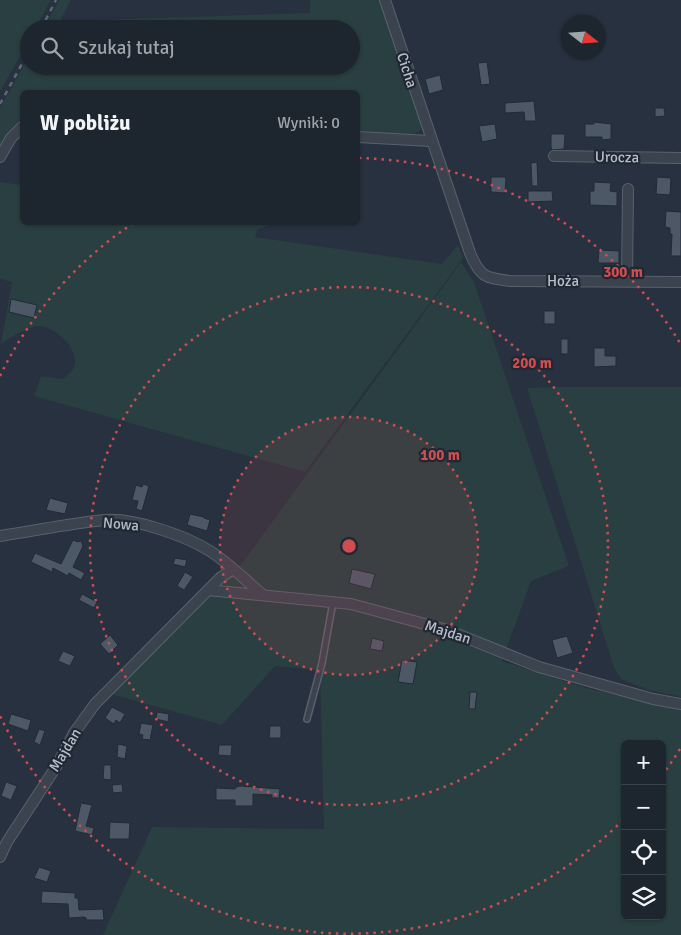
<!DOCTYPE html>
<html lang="pl">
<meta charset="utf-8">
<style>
body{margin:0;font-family:Signika,sans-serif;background:#252d37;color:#f1f3f6}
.controls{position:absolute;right:15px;bottom:15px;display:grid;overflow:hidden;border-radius:8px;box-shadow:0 1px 4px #0004}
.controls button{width:45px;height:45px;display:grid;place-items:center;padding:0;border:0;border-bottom:1px solid #3b424b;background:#1d252f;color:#f1f3f6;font:25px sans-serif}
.compass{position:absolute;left:561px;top:15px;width:45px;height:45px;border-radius:50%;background:#1d252f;box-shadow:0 1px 4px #0004;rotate:107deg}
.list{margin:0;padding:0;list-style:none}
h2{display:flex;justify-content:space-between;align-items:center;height:65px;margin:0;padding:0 20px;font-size:21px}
h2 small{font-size:16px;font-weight:400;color:#a0a5aa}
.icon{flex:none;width:28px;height:28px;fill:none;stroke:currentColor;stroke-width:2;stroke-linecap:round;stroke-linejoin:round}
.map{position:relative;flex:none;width:681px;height:935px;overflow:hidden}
.search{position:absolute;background:#1d252f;box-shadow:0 1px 4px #0004;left:20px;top:20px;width:340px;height:55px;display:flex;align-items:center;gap:12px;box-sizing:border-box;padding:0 18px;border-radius:28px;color:#a0a5aa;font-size:19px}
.panel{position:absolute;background:#1d252f;box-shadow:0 1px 4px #0004;left:20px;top:90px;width:340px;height:135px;border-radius:8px}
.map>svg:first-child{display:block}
</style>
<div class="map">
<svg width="681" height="935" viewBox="0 0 681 935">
<rect width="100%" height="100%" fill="#27313f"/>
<path fill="#2a3f41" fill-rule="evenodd" d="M0 0H51L35 29H29V40L0 92Z
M59 0H71L60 21 310 13V0H385L422 124C421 131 418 133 411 134L358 132V92H22V127L0 156V108L29 56V66H351V29H43Z
M0 182 22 185V222L274 223 257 230 255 237 442 264 458 245 463 258 305 472 34 396 41 376 63 379C66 376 72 371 74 367 80 350 57 328 40 326 28 326 10 338 1 344L12 282 0 279Z
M461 262 474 282 569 566 531 581 502 661 586 688 649 702 681 704V935H103L152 827 324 829 320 670 275 666 222 725 111 694 238 569ZM625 744H662V916H625Z
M559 387H681V697L648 690 621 679 614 668 527 388Z"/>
<path fill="#4d5867" stroke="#222a36" d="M487 62 490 84 481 85 478 63Z
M440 75 443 90 429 94 425 79Z
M534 101 536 121H525L524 112 505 113V103Z
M655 108H664L665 116 655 117Z
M594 122 611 124V139L602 140V137H585V124H594Z
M495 124 497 139 482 142 479 126Z
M551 134H565L564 149 552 150 551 147Z
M537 162 538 186H532L531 163Z
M491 177H506L505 193 491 192Z
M657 177 671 178 670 195 656 194Z
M594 182 611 183 610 191 617 192V206L590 205V191H594Z
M528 191H552L553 201 528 202Z
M666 211 681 212V256H671L672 234H670V228L665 227Z
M599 250 619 251V263H598Z
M11 299 37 305 34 318 9 312Z
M544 311H555V324H544Z
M561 339H568V354H561Z
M594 348H605V356H616V366L594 367Z
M143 484 149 486 142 511 136 509 138 501 132 500 136 485 142 487Z
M50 498 68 503 65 514 46 510Z
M190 514 204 517V518L210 520 207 531 187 525Z
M73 540 78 542 81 541 83 546 73 567 85 573 81 580 69 573 68 576 53 568 52 572 31 562 35 553 61 564Z
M175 558 187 560 185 567 173 564Z
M352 569 375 574 371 589 349 583Z
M185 572 193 577 184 590 177 586Z
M82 594 97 602 94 608 79 600Z
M110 635 118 645 109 654 100 644Z
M567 636 573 653 557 658 552 640Z
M372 638 384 641 382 651 370 649Z
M63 651 75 656 70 666 58 661Z
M402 660 417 662 413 684 398 682Z
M470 692H477L475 709H469Z
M112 707 125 714 120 723 116 720 114 724 105 718Z
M157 712 169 714 168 722 156 719Z
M11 714 31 720 28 731 8 724Z
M141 723 153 725 150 740 142 739 143 735 139 734Z
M270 726H281V738H269Z
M39 729 45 731 40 745 34 742Z
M118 744 127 746 125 759 117 757Z
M219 745H232L231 756 218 755Z
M104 765H111V780L103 779Z
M6 782 17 786 11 800 1 796Z
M122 784 123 792 113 793 112 785Z
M241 786 280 789 279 798H272V795L253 794V806H235V800H216V788L235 789 236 787Z
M81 803 92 805 86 826 94 828 92 835 75 831Z
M110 822 130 823 129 839H109Z
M39 867 51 871 47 882 34 878Z
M42 891 75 893V898H78L79 910 103 909 104 920H86V918L84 917 69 918 68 904 41 903Z"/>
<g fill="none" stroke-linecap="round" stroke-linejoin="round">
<g stroke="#59616c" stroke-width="8">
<path id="service" d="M307 719 322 663 333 602"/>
</g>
<g stroke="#59616c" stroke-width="12">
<path id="minor" d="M385 0 470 253C480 277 485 278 510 281L681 282
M358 137 430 141
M554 156 681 158
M0 157 11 138 22 127
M627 281 628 189
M0 536C35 531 70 523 106 520 135 518 186 536 210 551 230 564 246 581 263 595
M208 590 351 604 447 630 539 667 653 699 681 704
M0 857 7 842 56 767 74 733 95 704 220 578 233 569"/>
</g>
<use href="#service" stroke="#3b434f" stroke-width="5"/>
<use href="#minor" stroke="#3b434f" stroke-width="10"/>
<path stroke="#5d6775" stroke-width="2.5" stroke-dasharray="5 5" stroke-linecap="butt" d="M41 29 56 0
M0 104 29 51"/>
</g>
<circle cx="349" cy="546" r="129" fill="#ce4e50" fill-opacity=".12"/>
<g fill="none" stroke="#ce4e50" stroke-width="2.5" stroke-dasharray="2.5 5">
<circle cx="349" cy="546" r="129"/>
<circle cx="349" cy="546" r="259"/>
<path d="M680 749A388 388 0 0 1 663 774M623 820A388 388 0 0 1 0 716M0 376A388 388 0 0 1 132 224M359 158A388 388 0 0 1 680 343"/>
</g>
<g text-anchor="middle" stroke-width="4.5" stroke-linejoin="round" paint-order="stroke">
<g font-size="15" fill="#b7bec9" stroke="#202834">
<text transform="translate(407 70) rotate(72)" y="5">Cicha</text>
<text transform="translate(617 157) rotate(1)" y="5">Urocza</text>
<text x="563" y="286">Hoża</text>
<text transform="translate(121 524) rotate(5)" y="5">Nowa</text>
<text transform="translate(448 632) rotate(18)" y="5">Majdan</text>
<text transform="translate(65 750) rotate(-59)" y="5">Majdan</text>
</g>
</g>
<circle cx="349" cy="546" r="8" fill="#ce4e50" stroke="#202834" stroke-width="2.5"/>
<g font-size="15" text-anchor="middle" font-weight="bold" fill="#ce4e50" stroke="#202834" stroke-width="4.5" stroke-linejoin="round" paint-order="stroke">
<text x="623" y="277">300 m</text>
<text x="532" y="368">200 m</text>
<text x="440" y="460">100 m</text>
</g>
</svg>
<div class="controls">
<button>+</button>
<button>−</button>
<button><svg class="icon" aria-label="locate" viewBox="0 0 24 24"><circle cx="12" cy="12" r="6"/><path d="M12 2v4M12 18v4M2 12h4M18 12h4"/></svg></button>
<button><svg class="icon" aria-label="layers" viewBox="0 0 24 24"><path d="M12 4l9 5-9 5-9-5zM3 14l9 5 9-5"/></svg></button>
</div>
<svg class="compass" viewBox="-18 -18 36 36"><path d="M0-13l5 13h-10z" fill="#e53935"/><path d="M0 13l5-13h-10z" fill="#a0a5aa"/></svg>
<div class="search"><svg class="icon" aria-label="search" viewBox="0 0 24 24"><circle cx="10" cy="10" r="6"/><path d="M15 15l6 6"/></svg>Szukaj tutaj</div>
<section class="panel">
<h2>W pobliżu<small>Wyniki: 0</small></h2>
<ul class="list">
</ul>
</section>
</div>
